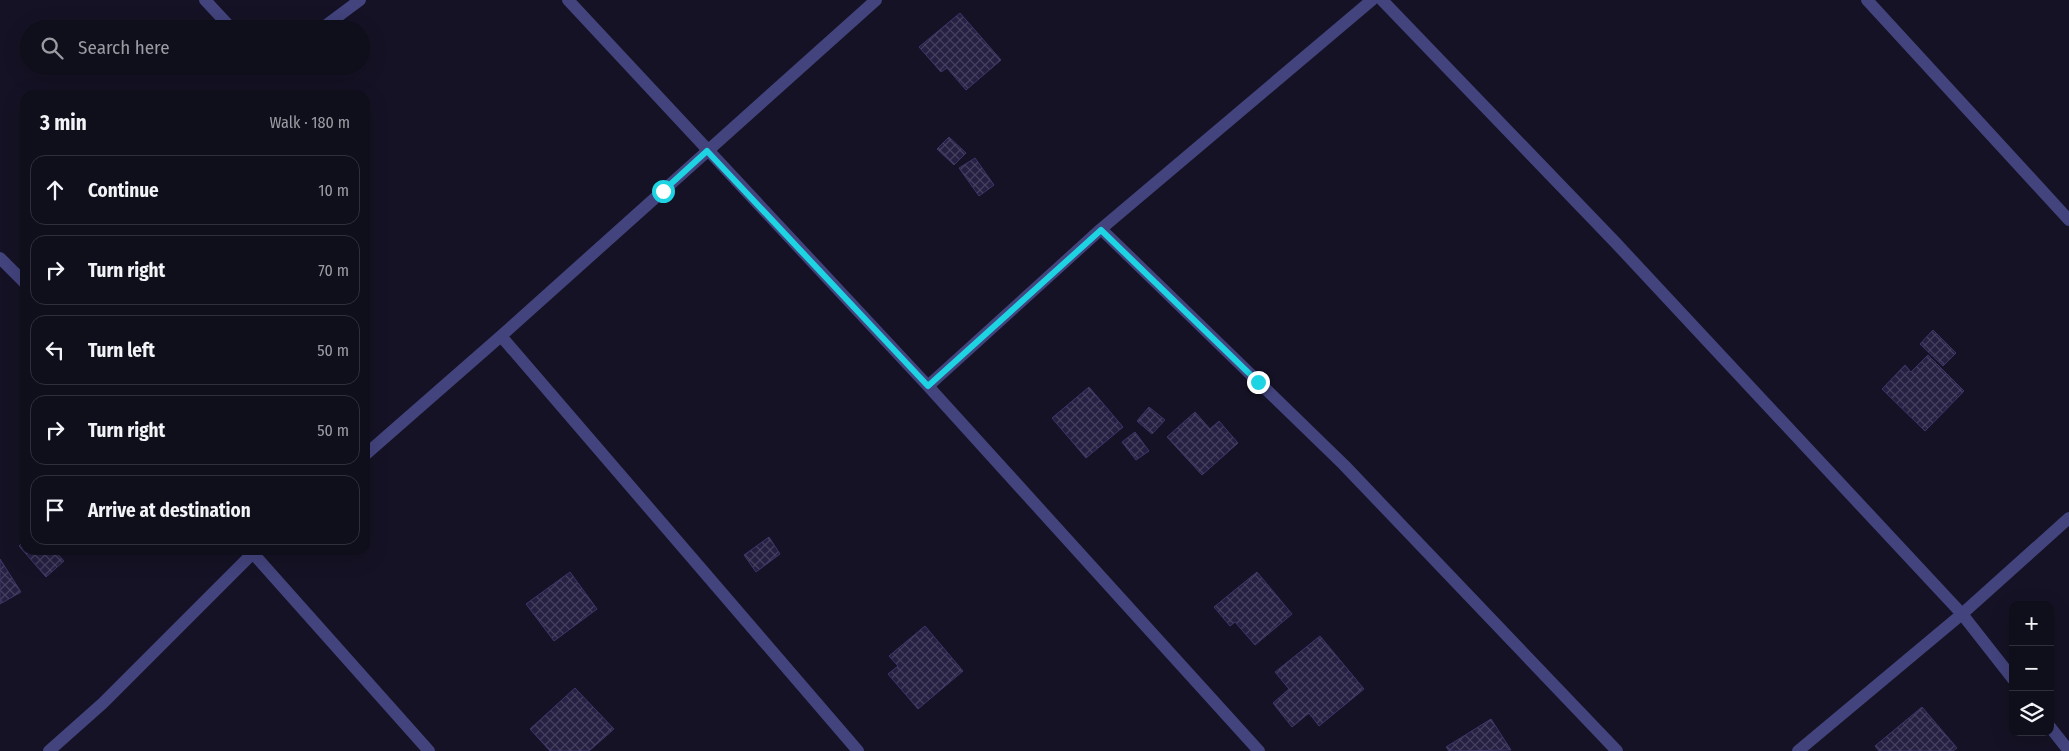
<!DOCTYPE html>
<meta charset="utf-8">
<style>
body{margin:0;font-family:"Fira Sans Condensed",sans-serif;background:#1d1c28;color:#f1f3f6}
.controls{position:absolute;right:15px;bottom:15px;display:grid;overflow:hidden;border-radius:10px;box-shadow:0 5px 20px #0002}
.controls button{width:45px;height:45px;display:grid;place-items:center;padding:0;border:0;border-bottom:1px solid #2f2e3a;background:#0f0e1b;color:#f1f3f6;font:25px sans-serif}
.stop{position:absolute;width:15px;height:15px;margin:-11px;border:4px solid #1ed3e2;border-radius:50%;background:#fff}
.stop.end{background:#1ed3e2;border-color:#fff;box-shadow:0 1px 5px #0008}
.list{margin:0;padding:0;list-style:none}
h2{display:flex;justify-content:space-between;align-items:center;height:65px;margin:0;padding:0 20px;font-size:21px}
h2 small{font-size:16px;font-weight:400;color:#9b9ca3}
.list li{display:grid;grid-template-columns:32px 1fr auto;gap:15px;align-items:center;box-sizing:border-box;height:70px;margin:0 10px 10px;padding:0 10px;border:1px solid #2f2e3a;border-radius:15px}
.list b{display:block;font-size:19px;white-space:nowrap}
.list em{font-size:16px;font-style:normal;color:#9b9ca3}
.icon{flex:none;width:28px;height:28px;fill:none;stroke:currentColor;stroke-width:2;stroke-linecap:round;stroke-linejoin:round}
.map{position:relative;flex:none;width:2069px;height:751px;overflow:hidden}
.search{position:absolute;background:#0f0e1b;box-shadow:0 5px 20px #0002;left:20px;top:20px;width:350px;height:55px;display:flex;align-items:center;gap:12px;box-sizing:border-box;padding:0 18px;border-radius:28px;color:#9b9ca3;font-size:19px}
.panel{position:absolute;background:#0f0e1b;box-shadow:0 5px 20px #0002;left:20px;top:90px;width:350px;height:465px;border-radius:15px}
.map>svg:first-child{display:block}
</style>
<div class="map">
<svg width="2069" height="751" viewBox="0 0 2069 751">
<defs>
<pattern id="building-cross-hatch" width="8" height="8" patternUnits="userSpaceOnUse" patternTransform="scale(1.25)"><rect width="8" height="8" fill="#262042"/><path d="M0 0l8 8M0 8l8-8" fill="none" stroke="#45405e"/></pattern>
</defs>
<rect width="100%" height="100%" fill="#141224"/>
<path fill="url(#building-cross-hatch)" stroke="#3e356b" d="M960 13 1001 60 966 90 947 68 941 72 919 47Z
M949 137 966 153 954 165 937 149Z
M975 158 994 185 979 196 959 168Z
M1933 330 1956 353 1943 366 1920 344Z
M1928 355 1964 391 1925 431 1882 389 1905 365 1911 372Z
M1089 387 1123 427 1086 458 1052 418Z
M1149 407 1165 420 1152 434 1137 421Z
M1195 412 1210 429 1219 421 1238 443 1202 475 1167 437Z
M1135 432 1149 451 1136 460 1122 442Z
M769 537 780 554 756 572 744 555Z
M25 540V550H54L64 561 46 577 19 546Z
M0 559 21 592 0 604Z
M570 572 597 609 554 641 526 604Z
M1257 572 1292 614 1255 645 1235 622 1230 626 1214 607Z
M925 626 963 671 918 709 888 674 898 666 889 656Z
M1320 636 1364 689 1319 726 1309 713 1292 727 1273 703 1289 689 1275 672Z
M575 688 614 729 589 751H550L530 729Z
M1922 707 1957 748 1953 751H1879L1875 746Z
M1491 719 1511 750 1449 751 1446 747Z"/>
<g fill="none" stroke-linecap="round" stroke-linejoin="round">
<path stroke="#43437d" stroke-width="12" d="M205 0 232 29
M568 0 928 386 1259 751
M1382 0 1614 241 1962 614 2013 679
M1867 0 2069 220
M321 29 360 0
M1101 229 1344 465 1617 751
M0 258 25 283
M501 336 858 751
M928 386 1101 229 1372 0
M365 455 501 336 876 0
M250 550 429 751
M2050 727 2069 751
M49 751 103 703 256 550
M1798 751 1962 614 2069 518"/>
</g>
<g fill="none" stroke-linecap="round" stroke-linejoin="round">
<path stroke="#1ed3e2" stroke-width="6" d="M663 191 707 151 928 386 1101 230 1258 382"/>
</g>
</svg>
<div class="controls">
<button>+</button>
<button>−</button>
<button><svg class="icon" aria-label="layers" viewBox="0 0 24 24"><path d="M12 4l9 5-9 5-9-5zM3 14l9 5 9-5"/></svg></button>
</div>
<div class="stop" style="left:663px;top:191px"></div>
<div class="stop end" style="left:1258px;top:382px"></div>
<div class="search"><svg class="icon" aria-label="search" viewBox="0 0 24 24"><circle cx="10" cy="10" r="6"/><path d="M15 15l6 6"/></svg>Search here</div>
<section class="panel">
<h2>3 min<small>Walk · 180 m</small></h2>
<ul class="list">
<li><svg class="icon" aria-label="ahead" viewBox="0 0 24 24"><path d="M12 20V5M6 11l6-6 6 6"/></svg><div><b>Continue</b></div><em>10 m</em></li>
<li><svg class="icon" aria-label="right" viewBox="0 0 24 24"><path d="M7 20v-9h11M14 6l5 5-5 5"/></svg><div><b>Turn right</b></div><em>70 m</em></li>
<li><svg class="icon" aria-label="left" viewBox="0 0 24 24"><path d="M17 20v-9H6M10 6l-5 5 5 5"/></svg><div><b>Turn left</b></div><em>50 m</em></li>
<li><svg class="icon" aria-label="right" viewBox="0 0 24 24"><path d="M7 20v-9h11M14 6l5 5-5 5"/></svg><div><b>Turn right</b></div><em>50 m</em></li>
<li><svg class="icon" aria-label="arrive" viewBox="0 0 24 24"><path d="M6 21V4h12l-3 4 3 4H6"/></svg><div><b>Arrive at destination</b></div></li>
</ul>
</section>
</div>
